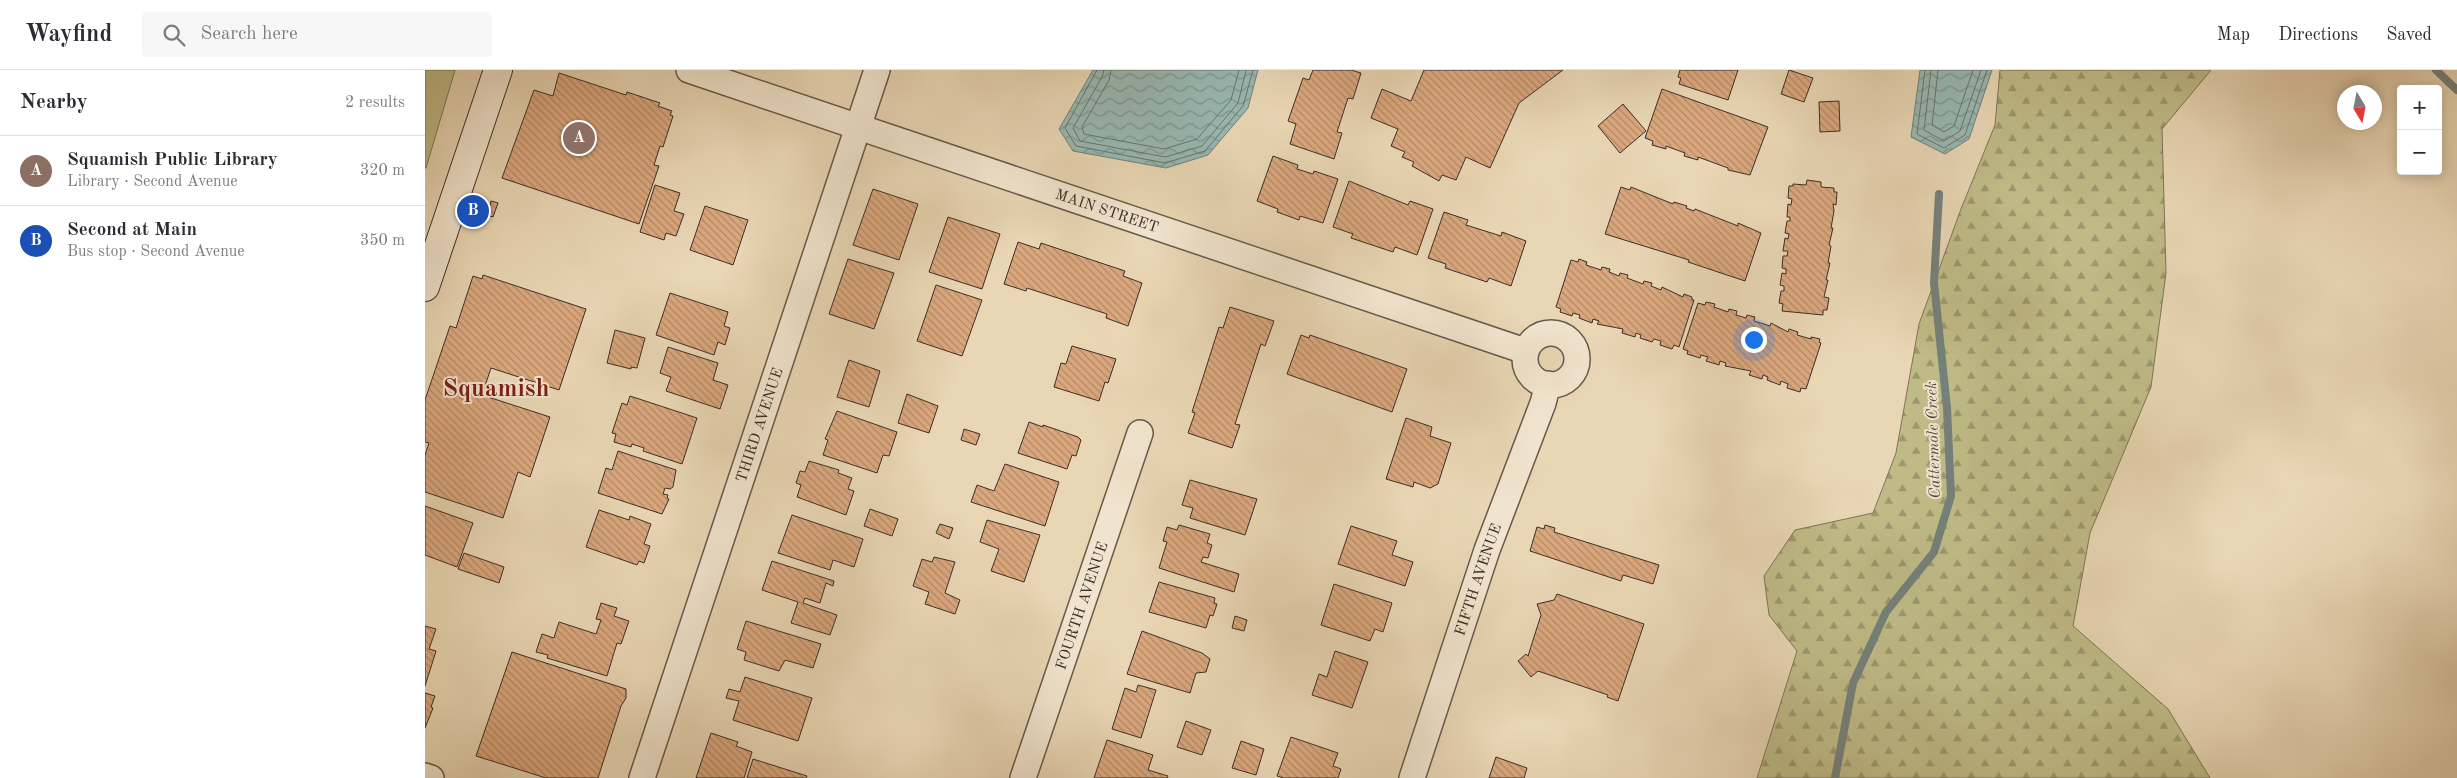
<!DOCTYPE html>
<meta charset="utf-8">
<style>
body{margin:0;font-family:"Old Standard TT",serif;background:#f7f7f7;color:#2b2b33}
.controls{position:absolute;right:15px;top:15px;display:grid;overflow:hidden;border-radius:5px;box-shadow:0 2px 12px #0003}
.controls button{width:45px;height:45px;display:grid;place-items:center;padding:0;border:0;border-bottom:1px solid #e1e1e2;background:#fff;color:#2b2b33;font:25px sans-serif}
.compass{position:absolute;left:1912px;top:15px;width:45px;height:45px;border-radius:50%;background:#fff;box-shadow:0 2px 12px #0003;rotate:170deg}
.you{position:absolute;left:1328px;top:269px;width:18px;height:18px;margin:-12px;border:4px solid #fff;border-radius:50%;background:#1a73e8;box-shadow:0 0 0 8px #1a73e833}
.badge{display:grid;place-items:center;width:32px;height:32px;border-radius:50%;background:#8f2418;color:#fff;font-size:16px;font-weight:700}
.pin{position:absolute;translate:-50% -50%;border:2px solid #fff;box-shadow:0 1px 5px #0006}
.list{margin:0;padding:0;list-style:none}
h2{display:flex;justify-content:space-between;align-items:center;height:65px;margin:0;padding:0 20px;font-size:21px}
h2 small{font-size:16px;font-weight:400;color:#7c7c81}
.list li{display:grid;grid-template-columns:32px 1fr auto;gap:15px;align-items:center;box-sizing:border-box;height:70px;padding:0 20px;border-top:1px solid #e1e1e2}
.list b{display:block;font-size:19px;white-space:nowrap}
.list p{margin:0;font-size:16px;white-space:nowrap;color:#7c7c81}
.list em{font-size:16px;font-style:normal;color:#7c7c81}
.icon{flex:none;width:28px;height:28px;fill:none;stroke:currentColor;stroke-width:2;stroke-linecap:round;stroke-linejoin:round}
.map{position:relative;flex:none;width:2032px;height:708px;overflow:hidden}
header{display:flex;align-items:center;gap:30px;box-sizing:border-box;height:70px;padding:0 25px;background:#fff;border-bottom:1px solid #e1e1e2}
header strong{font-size:24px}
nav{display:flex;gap:28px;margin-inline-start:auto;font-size:18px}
.search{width:350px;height:45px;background:#f7f7f7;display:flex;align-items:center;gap:12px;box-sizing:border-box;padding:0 18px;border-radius:5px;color:#7c7c81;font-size:19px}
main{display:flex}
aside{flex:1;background:#fff}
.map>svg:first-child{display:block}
</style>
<header>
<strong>Wayfind</strong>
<div class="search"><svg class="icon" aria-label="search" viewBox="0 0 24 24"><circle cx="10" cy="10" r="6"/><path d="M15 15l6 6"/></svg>Search here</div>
<nav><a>Map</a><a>Directions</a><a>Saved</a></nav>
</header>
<main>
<aside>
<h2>Nearby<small>2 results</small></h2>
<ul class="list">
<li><span class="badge" style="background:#8d6e63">A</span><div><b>Squamish Public Library</b><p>Library · Second Avenue</p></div><em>320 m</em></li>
<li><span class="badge" style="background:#1a4fb4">B</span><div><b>Second at Main</b><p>Bus stop · Second Avenue</p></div><em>350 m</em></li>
</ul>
</aside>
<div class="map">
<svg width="2032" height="708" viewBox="0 0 2032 708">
<defs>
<pattern id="forest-firs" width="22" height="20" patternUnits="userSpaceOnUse" patternTransform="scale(1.25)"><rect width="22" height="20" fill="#bfbb87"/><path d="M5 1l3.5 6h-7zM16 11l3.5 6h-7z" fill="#9c986e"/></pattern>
<pattern id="water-waves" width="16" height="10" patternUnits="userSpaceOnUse" patternTransform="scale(1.25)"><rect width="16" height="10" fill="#98b8b3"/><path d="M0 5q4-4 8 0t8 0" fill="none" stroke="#7d9692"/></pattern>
<pattern id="building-back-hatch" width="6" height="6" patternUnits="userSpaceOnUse" patternTransform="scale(1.25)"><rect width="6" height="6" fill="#dba87e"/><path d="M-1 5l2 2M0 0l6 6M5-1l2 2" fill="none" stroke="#b38967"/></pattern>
</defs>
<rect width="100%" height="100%" fill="#e9d6b4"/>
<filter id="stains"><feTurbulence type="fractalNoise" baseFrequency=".004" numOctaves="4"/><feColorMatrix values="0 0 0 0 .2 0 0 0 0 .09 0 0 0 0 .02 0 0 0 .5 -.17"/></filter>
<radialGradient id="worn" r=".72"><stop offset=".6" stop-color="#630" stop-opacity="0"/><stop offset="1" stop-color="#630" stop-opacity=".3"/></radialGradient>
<path fill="url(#forest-firs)" stroke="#7e7557" d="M1575 0H1786L1737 59 1741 203 1726 317 1665 463 1648 556 1743 639 1785 708H1332L1372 581 1344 545 1339 506 1370 460 1448 443 1471 383 1494 254 1536 139 1570 55Z"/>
<path fill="#bfbb87" stroke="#7e7557" d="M0 0H30L1 98H0Z"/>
<path fill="url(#water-waves)" stroke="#74817b" d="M668 0H833L823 38 783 85 741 98 648 81 634 59Z
M1495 0H1567L1544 69 1520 84 1486 67Z"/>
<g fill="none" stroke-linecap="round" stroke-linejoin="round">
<path stroke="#6a746d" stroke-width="1" d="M672 0 640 58 651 76 740 93 780 81 818 36 828 0
M679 0 677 7 648 58 655 71 740 87 777 76 813 33 821 0
M686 0 684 10 657 57 659 64 739 79 772 69 806 30 814 0
M1500 0 1492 64 1519 78 1540 65 1562 0
M1506 0 1499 60 1519 71 1535 61 1556 0
M1513 0 1507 55 1519 62 1529 56 1548 0"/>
<path stroke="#74817b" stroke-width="8" d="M2011 0 2032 20
M1410 708 1428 613 1461 542 1509 482 1526 426 1522 338 1509 213 1514 124"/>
</g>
<path fill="url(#building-back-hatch)" stroke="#3d2f27" d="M888 0H926L936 3 928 29 923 28 912 62 917 63 909 89 865 74 871 54 863 51 878 8 884 10Z
M999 0H1138L1094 33 1065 98 1041 87 1031 110 1017 105 1014 111 987 96 989 92 977 87 980 82 966 76 973 59 946 48 957 19 986 31Z
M1255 0H1313L1303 30 1254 14 1256 8 1253 7Z
M1364 0 1388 8 1379 32 1356 24Z
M134 3 201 25 202 22 235 33 233 36 247 41 245 45 248 46 238 77 235 76 229 95 234 96 214 154 77 108 109 20 128 26Z
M1237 19 1343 57 1325 105 1303 100V98L1273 87V90L1259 86 1260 83 1241 76V79L1227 75 1228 71 1220 68Z
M1414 31 1415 61 1395 62 1394 32Z
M1198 34 1221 61 1195 83 1173 56Z
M848 86 873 95 872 99 888 104 889 101 913 109 898 153 875 146 874 150 852 142 853 139 832 131Z
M1382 110 1396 112V117L1409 118V122H1412L1411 135 1408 134 1409 141 1406 158H1408L1404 175 1406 176 1403 193H1405L1401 210H1403L1399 227 1404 228 1402 240H1398V245L1357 241 1358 234 1354 233 1356 221H1359V216L1355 215 1357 203 1361 204V199L1357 198 1358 186H1362L1363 181H1358L1360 168 1363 169 1364 164 1360 163 1362 151H1365V147H1362L1363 134 1366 135 1367 129 1363 128 1364 116H1368V114L1381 115Z
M924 111 983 135 985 131 1008 139 992 185 970 177 968 182 926 168 928 164 908 157Z
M230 115 255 123 249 141 259 144 251 166 241 163 239 170 215 162Z
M1196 117 1205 120 1206 117 1248 134 1249 132 1262 136 1261 138 1269 141 1270 139 1313 156V153L1336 163 1320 211 1263 192 1264 190 1180 164Z
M448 119 493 134 474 190 428 175Z
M66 131 73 133 68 147 62 145Z
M280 136 323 150 308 195 265 180Z
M1019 142 1043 150 1041 155 1076 166 1077 162 1101 171 1086 216 1064 208 1062 212 1020 198 1021 194 1003 188Z
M523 147 575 164 557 219 504 202Z
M593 172 614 179 616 173 700 201 698 206 717 213 703 256 681 248 682 244 602 218 601 221 579 214Z
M423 189 469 203 449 259 404 244Z
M1154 189 1162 192 1161 195 1176 200 1177 197 1185 199 1184 202 1194 206 1195 203 1203 205 1202 208 1218 214 1219 211 1227 213 1226 216 1236 220 1237 217 1258 227 1259 224 1267 227V230H1269L1254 277 1249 275 1247 279 1235 275 1236 271 1229 269 1227 272 1215 268 1216 265 1211 263 1210 267 1197 263 1198 259 1172 254 1174 251 1168 249 1167 253 1154 248 1155 245 1148 243 1147 246 1135 242 1136 239 1131 237 1146 190 1153 192Z
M58 205 161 239 134 320 66 298 57 325 125 347 105 407 93 402 78 448 0 422V385L4 373 0 372V330L25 256 31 258 48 206 57 209Z
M511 215 557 230 537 286 492 271Z
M245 223 303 242 299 256 305 258 300 275 293 272 289 285 231 265Z
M1281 232 1290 234 1289 237 1303 242 1304 239 1312 241 1311 245 1321 248 1322 245 1330 247 1329 251 1345 256 1346 253 1363 262 1364 259 1373 262 1372 265 1386 269V267L1395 269 1394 272 1396 273 1381 319 1376 318 1375 322 1362 318 1363 314 1356 311 1355 315 1342 310 1343 307 1338 305 1337 309 1324 305 1326 301 1300 296 1301 293 1295 291 1294 295 1281 291 1283 287 1276 285 1275 288 1262 284 1263 281 1258 279 1273 233 1280 235Z
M805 237 849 251 840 276 836 274 810 354 815 355 807 378 763 363 770 343 767 342 794 257 798 258Z
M190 260 220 268 212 298 206 297V299L182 293Z
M876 265 884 268 885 265 982 299 967 342 862 304Z
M647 276 691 289 683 313 680 312 674 331 629 317 636 293 641 294Z
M243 277 293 293 288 310 303 315 295 339 241 321 246 307 235 303Z
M424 290 455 301 444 337 412 327Z
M482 324 513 336 504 363 473 353Z
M205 326 272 348 257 394 218 381 219 378 207 374 206 377 189 372 191 364 187 363 197 333 202 335Z
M412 341 472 362 464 386 458 385 452 403 398 385 403 370 400 369Z
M981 348 1007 357 1005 366 1026 373 1013 414 1005 418 989 412 988 417 961 409Z
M604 352 618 357V355L653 367 656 370 651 386 647 385 642 399 593 383Z
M539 359 555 364 551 375 536 370Z
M193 381 251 400 248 417 245 419 240 418 238 424 243 425 242 428 244 429 237 444 173 423 181 398 187 400Z
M384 391 414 400 413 403 427 408 423 419 429 421 421 445 372 427 376 415 371 413 375 401 380 402Z
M580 394 634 412 620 456 546 432 552 415 569 421Z
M765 410 832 429 820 465 765 448 768 438 757 435Z
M0 436 48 453 32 497 0 485Z
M445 439 473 449 467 466 439 456Z
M174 440 204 450 205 446 226 454 219 474 225 476 219 493 214 491 212 495 161 477Z
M367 445 438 469 429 497 408 490 405 500 353 483Z
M562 450 615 465 599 512 566 501 574 479 555 472Z
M515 454 528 458 524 469 511 463Z
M754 455 785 464 782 473 787 475 783 488 778 487 776 492 814 504 809 522 734 498 742 472 738 471 742 457 752 460Z
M1120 455 1130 458 1129 462 1234 495 1228 514 1198 505 1196 511 1105 481 1112 457 1119 459Z
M926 456 972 471 967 485 988 492 980 516 913 494Z
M39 483 79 497 74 513 33 499Z
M509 487 530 492 520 523 535 530 530 544 500 534 504 522 488 516 497 489 507 492Z
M347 491 409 511 408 516 401 513 395 533 380 528 378 533 412 545 405 565 366 553 373 532 337 520Z
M734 512 790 528 789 533 792 534 788 546 785 545 781 558 724 542Z
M909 514 967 533 958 562 950 559 945 571 896 555Z
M1132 524 1219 554 1193 631 1182 627 1183 625 1113 601 1106 607 1093 591 1101 584 1103 586 1116 545 1112 534 1129 530Z
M176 533 192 538 189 546 204 551 196 574 192 573 182 606 122 588 123 585 111 582 117 564 129 568 134 552 171 564 176 550 171 549Z
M810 546 822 550 819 561 807 558Z
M321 551 396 574 388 598 360 590 354 601 319 590 321 582 312 579Z
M0 556 11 559 4 579 11 581 0 616Z
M717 561 777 583 785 589 781 602 771 603 765 623 702 604Z
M910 581 943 592 927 638 887 625 894 604 902 607Z
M87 582 201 619V628L196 636 173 708H121L51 686Z
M320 607 387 628 373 671 308 650 314 631 301 628 304 619 315 622Z
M713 615 731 620 716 668 687 659 700 618 711 622Z
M0 623 10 626 6 637 8 638 0 658Z
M761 651 786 660 777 685 752 677Z
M286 663 313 672 311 676 327 682 319 708H271Z
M866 667 913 683 908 696 916 699 913 708H859L852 706Z
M682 670 728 685 723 700 743 706 742 708H669Z
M816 671 839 679 831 705 807 698Z
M1071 687 1102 698 1099 708H1064Z
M328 689 382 706 381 708H322Z"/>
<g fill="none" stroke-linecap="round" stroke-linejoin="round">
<g stroke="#68594a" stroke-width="28">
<g id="street">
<path id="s1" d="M264 0 1100 281"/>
<circle cx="1126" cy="289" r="26"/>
<path d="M0 706 6 708"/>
<path id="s2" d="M217 708 452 0"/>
<path id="s3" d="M598 708 715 363"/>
<path id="s4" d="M987 708 1062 480 1118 333 1123 314"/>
</g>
</g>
<g stroke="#3d2f27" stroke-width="30">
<path id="secondary" d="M0 217 73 0"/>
</g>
<use href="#street" stroke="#f1e4ce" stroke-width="25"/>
<use href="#secondary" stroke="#f1e4ce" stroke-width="28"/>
</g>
<g text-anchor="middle" stroke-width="4" stroke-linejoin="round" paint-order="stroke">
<g font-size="15" fill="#3d2f27" stroke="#f1e4ce">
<text dy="5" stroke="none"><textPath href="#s1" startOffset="441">MAIN STREET</textPath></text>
<text dy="5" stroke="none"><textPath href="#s2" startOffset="372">THIRD AVENUE</textPath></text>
<text dy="5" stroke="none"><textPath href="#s4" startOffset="209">FIFTH AVENUE</textPath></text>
<text dy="5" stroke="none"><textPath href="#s3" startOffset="182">FOURTH AVENUE</textPath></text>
</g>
<g font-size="16" font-style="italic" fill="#4f4a43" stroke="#f1e4ce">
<text transform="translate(1507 370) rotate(-92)" y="6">Cattermole Creek</text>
</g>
<g font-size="25" font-weight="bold" fill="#7a1f14" stroke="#f1e4ce">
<text x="71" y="326">Squamish</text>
</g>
</g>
<rect width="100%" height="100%" filter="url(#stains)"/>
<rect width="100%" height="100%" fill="url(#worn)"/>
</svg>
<div class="controls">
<button>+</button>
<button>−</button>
</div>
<svg class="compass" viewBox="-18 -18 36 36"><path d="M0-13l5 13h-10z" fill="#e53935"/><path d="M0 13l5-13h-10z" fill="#7c7c81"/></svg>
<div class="you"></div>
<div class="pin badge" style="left:154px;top:68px;background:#8d6e63">A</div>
<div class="pin badge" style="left:48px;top:141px;background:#1a4fb4">B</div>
</div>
</main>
